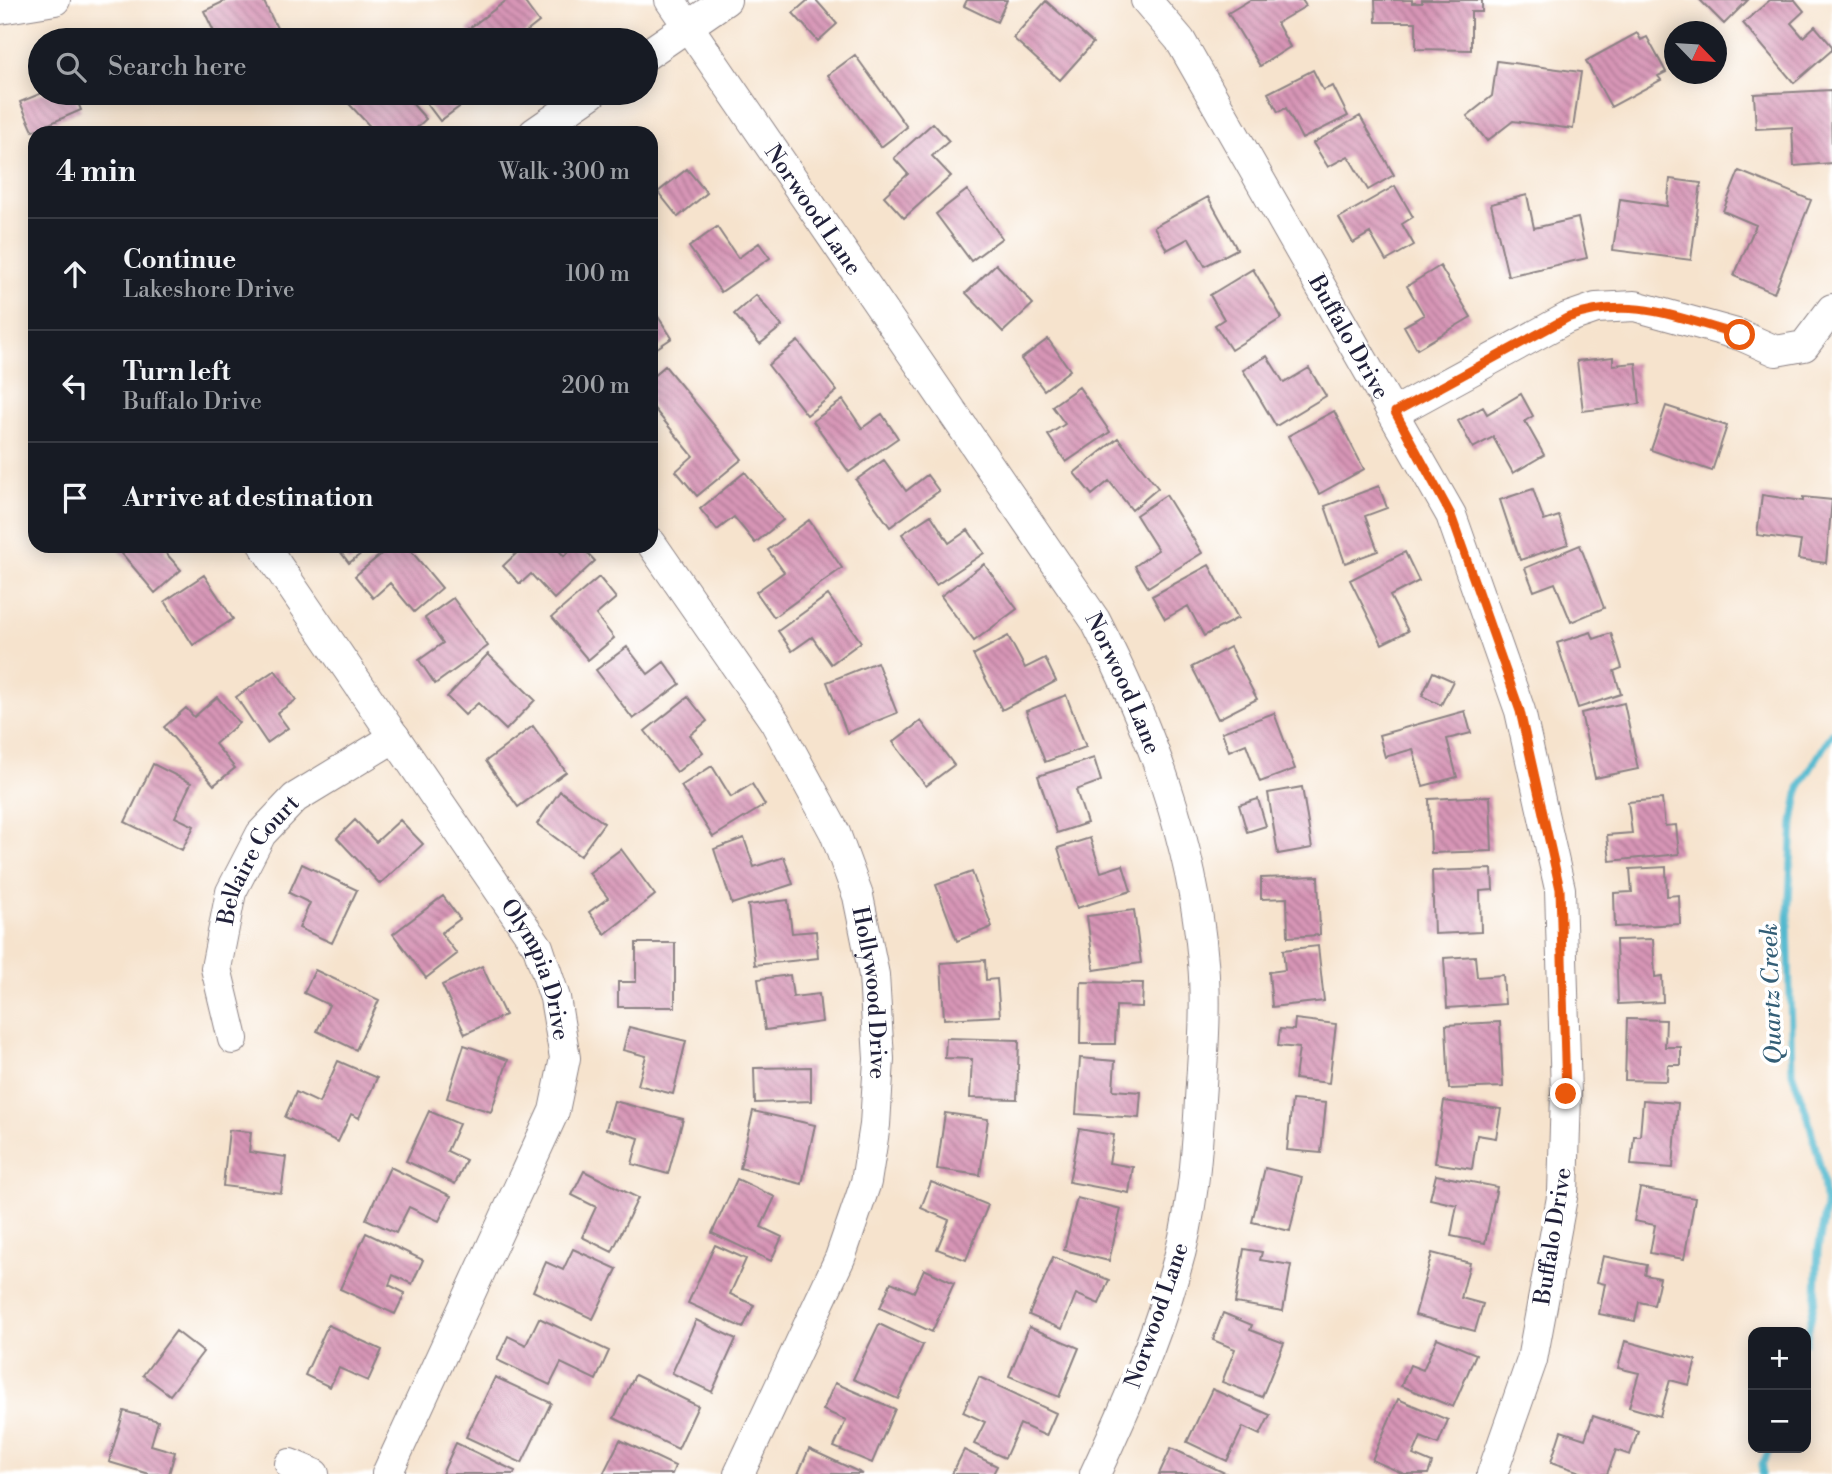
<!DOCTYPE html>
<meta charset="utf-8">
<style>
body{margin:0;font-family:"Libre Bodoni",serif;background:#242831;color:#f1f3f6}
.controls{position:absolute;right:21px;bottom:21px;display:grid;overflow:hidden;border-radius:14px;box-shadow:0 4px 18px #0003}
.controls button{width:63px;height:63px;display:grid;place-items:center;padding:0;border:0;border-bottom:2px solid #363941;background:#171b24;color:#f1f3f6;font:35px sans-serif}
.compass{position:absolute;left:1664px;top:21px;width:63px;height:63px;border-radius:50%;background:#171b24;box-shadow:0 4px 18px #0003;rotate:115deg}
.stop{position:absolute;width:21px;height:21px;margin:-16px;border:5px solid #ea580c;border-radius:50%;background:#fff}
.stop.end{background:#ea580c;border-color:#fff;box-shadow:0 2px 7px #0008}
.list{margin:0;padding:0;list-style:none}
h2{display:flex;justify-content:space-between;align-items:center;height:91px;margin:0;padding:0 28px;font-size:30px}
h2 small{font-size:23px;font-weight:400;color:#9ea1a6}
.list li{display:grid;grid-template-columns:46px 1fr auto;gap:21px;align-items:center;box-sizing:border-box;height:112px;padding:0 28px;border-top:2px solid #363941}
.list b{display:block;font-size:26px;white-space:nowrap}
.list p{margin:0;font-size:23px;white-space:nowrap;color:#9ea1a6}
.list em{font-size:23px;font-style:normal;color:#9ea1a6}
.icon{flex:none;width:38px;height:38px;fill:none;stroke:currentColor;stroke-width:2;stroke-linecap:round;stroke-linejoin:round}
.map{position:relative;flex:none;width:1832px;height:1474px;overflow:hidden}
.search{position:absolute;background:#171b24;box-shadow:0 4px 18px #0003;left:28px;top:28px;width:630px;height:77px;display:flex;align-items:center;gap:18px;box-sizing:border-box;padding:0 24px;border-radius:38px;color:#9ea1a6;font-size:26px}
.panel{position:absolute;background:#171b24;box-shadow:0 4px 18px #0003;left:28px;top:126px;width:630px;height:427px;border-radius:21px}
.map>svg:first-child{display:block}
</style>
<div class="map">
<svg width="1832" height="1474" viewBox="0 0 1832 1474">
<defs>
<pattern id="building-back-hatch" width="6" height="6" patternUnits="userSpaceOnUse" patternTransform="scale(1.75)"><rect width="6" height="6" fill="#d795b6"/><path d="M-1 5l2 2M0 0l6 6M5-1l2 2" fill="none" stroke="#ae7995"/></pattern>
</defs>
<rect width="100%" height="100%" fill="#fff"/>
<filter id="ink" filterUnits="userSpaceOnUse"><feTurbulence type="fractalNoise" baseFrequency=".0143" numOctaves="2"/><feDisplacementMap in="SourceGraphic" scale="14" xChannelSelector="R" yChannelSelector="G"/><feConvolveMatrix kernelMatrix="1 2 1 2 8 2 1 2 1" color-interpolation-filters="sRGB"/></filter>
<filter id="wash" filterUnits="userSpaceOnUse"><feTurbulence type="fractalNoise" baseFrequency=".00686" numOctaves="4" result="noise"/><feDisplacementMap in="SourceGraphic" scale="28" xChannelSelector="R" yChannelSelector="G"/><feGaussianBlur stdDeviation="1.57" result="paint"/><feColorMatrix in="noise" values="0 0 0 0 0 0 0 0 0 0 0 0 0 0 0 0 0 1.4 0 .05"/><feComposite in="paint" operator="in"/></filter>
<g filter="url(#wash)">
<rect width="100%" height="100%" fill="#f6e3cd"/>
<g fill="none" stroke-linecap="round" stroke-linejoin="round">
<path stroke="#50b8ce" stroke-width="7" d="M1806 1342 1816 1294 1818 1250 1826 1207 1822 1173 1808 1117 1792 1072 1788 919 1793 822 1799 788 1832 733
M1762 1474V1464L1771 1448"/>
</g>
<g id="blocks">
<path fill="url(#building-back-hatch)" d="M227 0H263L279 32 263 40H218L204 11Z
M507 0H523L539 22 516 40H475L467 30Z
M808 0H816L837 24 818 41 793 13Z
M967 0H1007L997 22 964 6Z
M1250 0H1302L1306 6 1277 23 1290 47 1260 66 1228 13Z
M1375 0H1412V3H1422V0H1482V12H1471V50L1416 49V22H1376Z
M1700 0H1748L1724 24Z
M1770 0H1795L1804 11 1791 23 1803 37 1815 26 1832 46V50L1794 83 1743 23Z
M1046 1 1093 43 1060 80 1013 38Z
M1637 33 1641 40 1647 37 1666 72 1658 76 1661 80 1611 107 1586 61Z
M855 55 907 127 881 147 828 75Z
M1497 61 1581 72 1573 129 1513 121 1487 141 1467 116 1492 96Z
M1313 70 1323 90 1333 86 1348 116 1302 139 1286 108 1278 112 1268 93Z
M1831 90 1832 163 1794 166 1792 127 1756 129 1754 94Z
M42 93H74L81 110 33 131 20 102Z
M339 93H372L376 97 380 93H403L426 119 411 133H376Z
M419 93H459L466 102 440 121Z
M1360 116 1394 175 1368 190 1348 156 1328 167 1313 143Z
M933 123 949 141 932 156 951 176 904 218 884 196 908 174 894 158Z
M687 169 707 193 678 217 658 192Z
M1739 171 1811 200 1774 293 1734 276 1756 225 1723 211Z
M1670 179 1701 183 1691 260 1613 250 1620 199 1667 206Z
M1395 186 1413 217 1402 224 1414 245 1386 261 1370 233 1353 243 1339 218Z
M967 190 1002 238 971 261 936 214Z
M1527 195 1534 228 1578 218 1587 258 1508 276 1491 204Z
M1208 197 1237 249 1205 266 1189 238 1167 250 1154 227Z
M717 227 738 258 759 243 770 258 721 292 689 247Z
M996 264 1033 304 1003 332 966 293Z
M1440 266 1471 317 1417 349 1404 326 1424 315 1407 286Z
M1253 269 1282 318 1231 350 1215 325 1224 319 1210 295Z
M756 295 782 326 760 344 734 314Z
M651 306 672 338 651 352Z
M1048 339 1070 370 1044 390 1021 359Z
M798 341 837 391 807 415 768 365Z
M1267 356 1284 383 1309 368 1326 396 1276 426 1243 370Z
M1613 357V365L1636 363 1640 404 1583 411 1577 361Z
M665 366 742 459 697 496 676 471 693 456 651 405V378Z
M1079 387 1110 432 1066 462 1048 435 1065 424 1052 406Z
M1521 394 1533 416 1525 421 1544 455 1513 473 1493 437 1473 448 1458 421 1483 407 1487 414Z
M843 400 862 428 882 414 898 438 849 472 813 421Z
M1666 406 1727 426 1712 471 1651 450Z
M1334 411 1364 469 1319 494 1288 436Z
M1118 438 1158 488 1132 510 1109 481 1092 495 1074 473Z
M884 460 906 491 927 475 939 491 890 527 856 480Z
M745 472 783 520 755 543 734 517 717 530 700 509Z
M1379 486 1387 508 1365 516 1378 551 1345 563 1325 506Z
M1533 489 1544 521 1559 516 1568 544 1520 560 1500 500Z
M1166 495 1202 553 1148 587 1135 566 1158 550 1136 515Z
M1762 495 1803 501V497L1832 500 1826 563 1798 559 1801 541 1757 535Z
M931 515 949 543 968 530 984 553 936 585 902 534Z
M809 520 842 568 774 617 756 592 784 572 768 550Z
M1580 545 1604 608 1571 622 1555 583 1534 591 1525 568Z
M122 546H170L164 551 181 570 155 593 118 549Z
M336 546H371L349 563Z
M391 546H407L442 588 414 612 390 583 373 598 355 576Z
M524 546H555L564 556 575 546H581L595 561 554 599 531 574 520 584 503 566Z
M1405 552 1419 581 1390 596 1408 631 1382 644 1350 580Z
M984 564 1017 609 974 641 941 596Z
M1209 565 1238 618 1204 636 1188 606 1165 619 1152 596Z
M204 575 233 619 193 645 165 601Z
M599 577 616 598 596 615 614 638 588 660 552 617Z
M828 595 861 642 831 664 812 637 792 651 778 631Z
M453 598 488 646 435 684 419 660 443 643 425 618Z
M1591 632 1594 639 1611 633 1622 668 1614 671 1621 694 1578 708 1557 643Z
M1008 636 1025 668 1045 658 1056 681 1002 710 973 655Z
M627 647 648 674 664 662 680 684 633 719 596 670Z
M1230 647 1257 699 1218 719 1192 667Z
M488 654 535 700 506 730 478 703 465 715 447 697Z
M877 662 897 713 847 733 827 682Z
M275 670 296 700 277 713 288 728 267 743 236 697Z
M1433 672 1453 681 1441 705 1422 696Z
M1066 695 1086 747 1045 762 1026 711Z
M217 697 239 723 215 744 235 768 214 785 164 727 186 708 194 717Z
M688 697 707 721 690 735 703 752 677 772 645 731Z
M1624 703 1638 769 1595 778 1581 713Z
M1465 711 1471 733 1447 739 1457 777 1423 786 1413 749 1385 757 1379 735Z
M1274 713 1295 769 1260 782 1246 744 1229 751 1222 732Z
M921 721 954 765 926 786 893 742Z
M533 726 566 772 518 807 486 761Z
M1094 758 1101 781 1076 790 1087 823 1057 833 1038 776Z
M153 764 191 783 175 817 194 826 182 850 125 822Z
M712 766 731 797 752 784 765 805 713 837 681 786Z
M1302 787 1312 848 1278 854 1268 793Z
M560 791 604 823 580 856 537 824Z
M1490 796 1492 851 1431 853 1429 799Z
M1258 799 1266 826 1247 832 1239 805Z
M1662 799 1665 826 1676 825 1679 854 1610 861 1607 835 1632 833 1628 802Z
M355 820 376 842 400 820 423 844 380 884 337 838Z
M744 838 754 867 784 857 793 884 732 904 714 849Z
M1090 838 1101 872 1123 865 1131 891 1077 908 1058 848Z
M621 849 655 895 605 934 589 912 608 898 589 873Z
M302 864 357 890 332 943 299 928 310 903 289 893Z
M1666 867 1667 896 1679 895 1680 924 1615 927 1614 893 1632 892 1630 869Z
M1492 869 1493 890 1480 891 1481 932 1434 934 1432 871Z
M972 872 992 927 957 941 936 885Z
M1318 876 1320 935 1288 937 1287 898 1261 899V878Z
M443 896 460 919 441 933 457 954 426 978 393 934Z
M788 900 792 933 816 931 818 958 755 965 748 905Z
M1134 910 1141 963 1094 970 1087 916Z
M1653 939 1655 977 1662 976 1663 1002 1618 1004 1616 940Z
M636 943H675V1007H618V982H636Z
M1318 946 1324 1001 1272 1007 1269 972 1285 970 1283 950Z
M1475 956 1477 977 1503 975 1505 1004 1447 1008 1444 958Z
M985 960 986 980 997 979 1000 1016 944 1019 941 963Z
M482 966 505 1015 465 1034 442 985Z
M315 970 379 1000 356 1050 317 1031 329 1005 304 993Z
M790 975 793 997 819 994 822 1022 765 1030 758 979Z
M1081 982 1143 983 1142 1007 1116 1006 1115 1044H1080Z
M1295 1019 1336 1024 1329 1083 1295 1079 1299 1048 1278 1046 1280 1029 1294 1030Z
M1627 1019 1666 1020 1665 1047H1681V1065H1668L1667 1081 1625 1080Z
M1500 1022 1503 1087 1449 1089 1446 1025Z
M629 1027 686 1041 673 1094 638 1085 646 1056 623 1050Z
M946 1038 1019 1040 1017 1099 970 1098 972 1059 945 1058Z
M464 1045 508 1060 491 1112 447 1098Z
M1080 1058 1115 1061 1113 1090 1141 1092 1139 1118 1076 1114Z
M338 1061 377 1078 359 1118 351 1114 338 1142 285 1117 296 1092 319 1103Z
M811 1067V1101L755 1103 754 1068Z
M1292 1100 1326 1103 1321 1153 1287 1150Z
M1643 1100 1678 1103 1673 1168 1631 1165 1634 1136H1640Z
M614 1101 683 1119 668 1174 632 1164 639 1138 606 1129Z
M1444 1101 1501 1109 1496 1138 1477 1135 1472 1169 1435 1163Z
M429 1111 459 1124 447 1151 466 1160 455 1184 406 1161Z
M753 1111 815 1125 802 1184 740 1168Z
M945 1113 988 1119 980 1175 937 1169Z
M1079 1129 1114 1135 1109 1163 1133 1167 1129 1193 1069 1182Z
M229 1130 251 1132 249 1152 286 1157 281 1193 223 1186Z
M390 1167 451 1196 439 1221 409 1207 396 1233 366 1219Z
M1265 1168 1302 1177 1290 1231 1252 1222Z
M584 1171 638 1198 612 1252 582 1237 596 1207 572 1195Z
M1436 1175 1497 1187 1485 1243 1451 1236 1457 1205 1430 1199Z
M737 1179 775 1197 761 1227 782 1237 771 1261 712 1233Z
M931 1182 988 1205 966 1260 937 1249 949 1220 921 1208Z
M1640 1188 1695 1198 1684 1259 1650 1253 1655 1225 1634 1221Z
M1077 1198 1121 1209 1109 1261 1064 1250Z
M366 1233 423 1260 412 1284 393 1275 389 1285 405 1293 395 1314 340 1289Z
M715 1245 746 1259 730 1294 754 1305 743 1328 688 1303Z
M573 1249 617 1269 593 1319 533 1291 546 1262 563 1270Z
M1244 1249 1262 1252 1260 1260 1291 1265 1283 1311 1235 1303Z
M1432 1253 1470 1263 1461 1298 1483 1304 1475 1331 1415 1315Z
M1603 1256 1647 1265 1645 1275 1660 1278 1654 1305 1639 1302 1635 1321 1599 1314 1605 1284 1597 1282Z
M1053 1257 1109 1280 1099 1304 1076 1294 1062 1329 1029 1315Z
M924 1269 954 1283 932 1332 880 1308 891 1282 914 1292Z
M1223 1313 1252 1325 1250 1330 1284 1343 1262 1397 1222 1382 1235 1349 1213 1340Z
M539 1318 609 1351 596 1380 561 1363 550 1385 497 1360 508 1336 526 1345Z
M696 1320 736 1339 712 1392 672 1373Z
M879 1324 923 1345 898 1399 853 1379Z
M328 1325 382 1350 368 1381 339 1368 330 1387 305 1375Z
M1029 1327 1079 1348 1059 1397 1009 1376Z
M176 1331 203 1352 170 1395 143 1375Z
M1437 1338 1476 1354 1453 1407 1401 1386 1410 1365 1423 1370Z
M1625 1341 1696 1360 1689 1385 1670 1380 1660 1416 1629 1407 1639 1373 1618 1368Z
M635 1375 698 1406 678 1449 614 1418Z
M495 1377 551 1403 522 1463 466 1437Z
M979 1377 1056 1413 1046 1436 1020 1424 1005 1458 974 1444 985 1422 963 1412Z
M835 1383 895 1409 872 1463 834 1447 846 1420 823 1410Z
M1212 1389 1270 1415 1260 1435 1243 1427 1227 1461 1187 1442Z
M1398 1399 1448 1420 1438 1444 1421 1437 1413 1455 1432 1463 1428 1474H1404L1372 1460Z
M124 1411 158 1421 151 1445 175 1452 169 1474H149L109 1462Z
M1593 1416 1638 1431 1630 1455 1616 1450 1607 1474H1586L1551 1462 1561 1431 1585 1439Z
M620 1440 675 1466 672 1474H603Z
M456 1443 515 1471 514 1474H442Z
M1171 1448 1227 1474H1159Z
M809 1449 863 1474H798Z
M964 1450 997 1466 993 1474H952Z"/>
</g>
</g>
<g filter="url(#ink)">
<use href="#blocks" fill-opacity="0" stroke="#8c8284" stroke-width="2"/>
<g fill="none" stroke-linecap="round" stroke-linejoin="round">
<g stroke="#8c8284" stroke-width="32">
<g id="minor">
<path id="s1" d="M670 0 1095 620C1150 728 1193 840 1203 962 1207 1007 1203 1054 1200 1099 1197 1158 1192 1216 1175 1272 1155 1342 1125 1409 1095 1474"/>
<path id="s2" d="M1146 0 1180 40 1451 515 1520 711 1560 889 1566 1094 1563 1192 1532 1360 1492 1474"/>
<path d="M0 9 55 0"/>
<path d="M646 55 726 0"/>
<path d="M534 133 592 93"/>
<path d="M1395 412 1567 318 1596 308 1635 306 1740 335 1776 351 1804 346 1832 309"/>
<path id="s3" d="M651 543 775 722 835 833 858 896 874 975 879 1059 875 1125 866 1182 840 1258 739 1474"/>
<path id="s4" d="M264 546 538 947 555 998 565 1058 554 1111 387 1474"/>
<path id="s5" d="M233 1039 216 968 231 892 261 834 295 798 395 737"/>
<path d="M290 1464 314 1474"/>
</g>
</g>
<use href="#minor" stroke="#fff" stroke-width="30"/>
</g>
</g>
<g fill="none" stroke-linecap="round" stroke-linejoin="round" filter="url(#ink)">
<path stroke="#ea580c" stroke-width="9" d="M1566 1094 1560 889 1520 711 1451 515 1395 412 1567 318C1632 295 1677 318 1740 335"/>
</g>
<g text-anchor="middle" stroke-width="7" stroke-linejoin="round" paint-order="stroke">
<g font-size="23" fill="#22223b" stroke="#fff">
<text dy="8" stroke="none"><textPath href="#s1" startOffset="254">Norwood Lane</textPath></text>
<text dy="8" stroke="none"><textPath href="#s2" startOffset="394">Buffalo Drive</textPath></text>
<text dy="8" stroke="none"><textPath href="#s1" startOffset="821">Norwood Lane</textPath></text>
<text dy="8" stroke="none"><textPath href="#s5" startOffset="191">Bellaire Court</textPath></text>
<text dy="8" stroke="none"><textPath href="#s4" startOffset="506">Olympia Drive</textPath></text>
<text dy="8" stroke="none"><textPath href="#s3" startOffset="509">Hollywood Drive</textPath></text>
<text transform="translate(1552 1236) rotate(-81)" y="8">Buffalo Drive</text>
<text transform="translate(1156 1315) rotate(-71)" y="8">Norwood Lane</text>
</g>
<g font-size="24" font-style="italic" fill="#345e76" stroke="#fff">
<text transform="translate(1771 994) rotate(-92)" y="8">Quartz Creek</text>
</g>
</g>
</svg>
<div class="controls">
<button>+</button>
<button>−</button>
</div>
<svg class="compass" viewBox="-18 -18 36 36"><path d="M0-13l5 13h-10z" fill="#e53935"/><path d="M0 13l5-13h-10z" fill="#9ea1a6"/></svg>
<div class="stop" style="left:1740px;top:335px"></div>
<div class="stop end" style="left:1566px;top:1094px"></div>
<div class="search"><svg class="icon" aria-label="search" viewBox="0 0 24 24"><circle cx="10" cy="10" r="6"/><path d="M15 15l6 6"/></svg>Search here</div>
<section class="panel">
<h2>4 min<small>Walk · 300 m</small></h2>
<ul class="list">
<li><svg class="icon" aria-label="ahead" viewBox="0 0 24 24"><path d="M12 20V5M6 11l6-6 6 6"/></svg><div><b>Continue</b><p>Lakeshore Drive</p></div><em>100 m</em></li>
<li><svg class="icon" aria-label="left" viewBox="0 0 24 24"><path d="M17 20v-9H6M10 6l-5 5 5 5"/></svg><div><b>Turn left</b><p>Buffalo Drive</p></div><em>200 m</em></li>
<li><svg class="icon" aria-label="arrive" viewBox="0 0 24 24"><path d="M6 21V4h12l-3 4 3 4H6"/></svg><div><b>Arrive at destination</b></div></li>
</ul>
</section>
</div>
